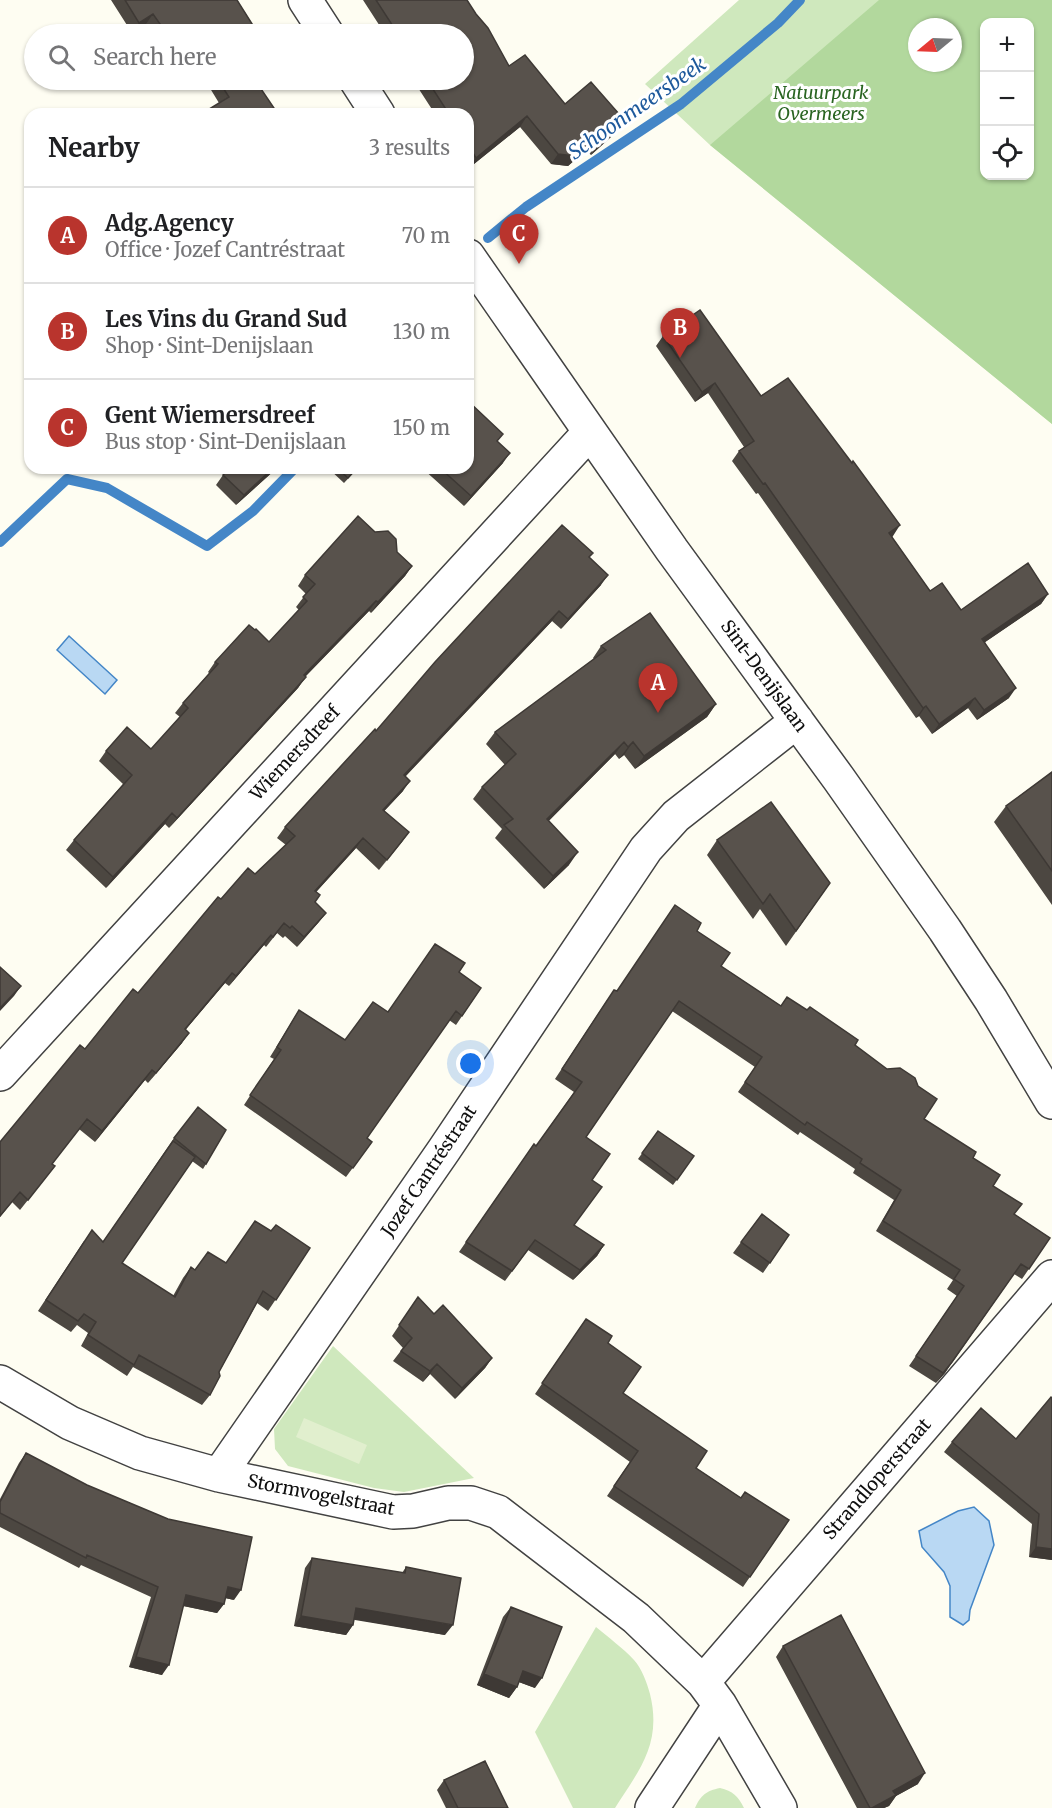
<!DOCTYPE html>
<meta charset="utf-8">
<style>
body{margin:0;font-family:Merriweather,serif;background:#f2f2f2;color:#202124}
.controls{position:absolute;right:18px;top:18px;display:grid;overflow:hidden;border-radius:12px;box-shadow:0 2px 4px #0004}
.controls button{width:54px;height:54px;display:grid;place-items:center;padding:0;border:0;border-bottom:2px solid #e0e0e0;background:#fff;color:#202124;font:30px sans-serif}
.compass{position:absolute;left:908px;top:18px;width:54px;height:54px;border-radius:50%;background:#fff;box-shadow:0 2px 4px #0004;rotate:251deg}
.you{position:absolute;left:471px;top:1064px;width:21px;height:21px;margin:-15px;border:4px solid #fff;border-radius:50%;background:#1a73e8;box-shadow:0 0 0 9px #1a73e833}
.badge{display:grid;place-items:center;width:39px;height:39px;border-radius:50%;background:#b9342d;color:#fff;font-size:20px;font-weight:700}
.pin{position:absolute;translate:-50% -50px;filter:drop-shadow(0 2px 3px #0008)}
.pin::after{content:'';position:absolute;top:32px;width:21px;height:18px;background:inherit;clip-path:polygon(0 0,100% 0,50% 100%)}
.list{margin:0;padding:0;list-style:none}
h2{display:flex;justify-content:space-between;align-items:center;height:78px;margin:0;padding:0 24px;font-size:26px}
h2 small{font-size:20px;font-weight:400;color:#757577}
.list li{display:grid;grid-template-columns:39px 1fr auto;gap:18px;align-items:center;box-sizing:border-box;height:96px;padding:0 24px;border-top:2px solid #e0e0e0}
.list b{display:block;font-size:22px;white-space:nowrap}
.list p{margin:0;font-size:20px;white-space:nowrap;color:#757577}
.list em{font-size:20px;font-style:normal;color:#757577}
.icon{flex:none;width:33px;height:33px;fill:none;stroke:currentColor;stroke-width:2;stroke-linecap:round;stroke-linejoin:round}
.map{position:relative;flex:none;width:1052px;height:1808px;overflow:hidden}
.search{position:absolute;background:#fff;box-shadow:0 2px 4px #0004;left:24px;top:24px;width:450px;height:66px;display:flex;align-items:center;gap:15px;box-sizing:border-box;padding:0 21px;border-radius:33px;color:#757577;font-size:22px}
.panel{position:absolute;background:#fff;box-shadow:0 2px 4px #0004;left:24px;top:108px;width:450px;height:366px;border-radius:18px}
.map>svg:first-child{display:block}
</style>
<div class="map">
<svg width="1052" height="1808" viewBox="0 0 1052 1808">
<rect width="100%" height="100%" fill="#fefdf2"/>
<path fill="#cfe8bd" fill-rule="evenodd" d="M739 0H1052V424L710 145 645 84ZM984 22H1030V176H984ZM917 27H953V63H917Z
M333 1346 474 1478 404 1492 374 1488 288 1466 275 1449 274 1429Z
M596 1627C609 1638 623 1648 634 1660 642 1669 647 1683 650 1694 662 1743 640 1769 615 1808H573L535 1732Z
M720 1788C733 1791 738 1796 744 1808H695C701 1795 706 1791 720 1788Z"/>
<path fill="#b2d89d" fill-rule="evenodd" d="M879 0H1052V424L710 145ZM984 22H1030V176H984ZM917 27H953V63H917Z"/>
<path fill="#e1efce" d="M304 1418 367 1445 359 1464 296 1437Z"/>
<path fill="#b9d8f3" stroke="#4486c7" stroke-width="1.5" d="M69 636 117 680 105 694 57 650Z
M974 1507 989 1521 994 1545 970 1610 969 1620 963 1625 950 1617V1586L944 1572 922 1547 919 1531 958 1511Z"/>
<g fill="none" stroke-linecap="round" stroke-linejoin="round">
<path stroke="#4486c7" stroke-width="10" d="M488 238 526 207 681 104 778 23 800 0
M0 542 67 479 107 488 207 546 253 511 295 468"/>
<g stroke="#424242" stroke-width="36">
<path id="minor" d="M305 0 327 34
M356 80 378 114
M468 256 672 550 839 779 945 930 991 1000 1052 1102
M0 1074 590 432
M0 1382 70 1423 140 1453 219 1475 393 1512 413 1511 448 1503H471L498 1512 636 1618 703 1682 720 1705 780 1808
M219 1475 444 1150 646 849 676 816 797 721
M703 1682 1052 1277
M652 1808 720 1705"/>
</g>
<use href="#minor" stroke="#fff" stroke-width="33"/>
</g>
<path fill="#4c4741" d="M111 0H237L254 27 249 34H153L146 24 132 33Z
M363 0H467L509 66 565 104 620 115 615 122 612 136 591 155 586 150 568 166 551 164 520 127 469 168 468 166V114H435L413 80H464V34H385Z
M205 80H255L219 103Z
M663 336 761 396 893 536 892 537 930 591 961 610 1048 594 1041 604 985 642 1009 698 977 720 968 708 932 734 919 716 916 718 758 493 756 494 732 461 739 451 744 447 708 393 695 402 656 346Z
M503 463 464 506 422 468H468Z
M227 468H277L236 505 216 485 223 475 229 470Z
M328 468H358L344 483Z
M397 552 412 566 405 576 371 613 369 611 305 677 298 688 169 828 165 824 106 888 66 850 74 840 123 784 99 761 106 751 151 749 180 717 175 713 183 703 209 673 208 672 215 662 255 630 269 642 299 610 296 607 306 594 298 586 305 575Z
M590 558 601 585 561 629 552 621 406 776 403 791 384 811 409 832 379 870 356 848 316 892 315 902 326 913 318 923 297 947 285 936 283 938 277 933 266 947 264 945 229 986 225 983 185 1030 182 1043 148 1083 145 1080 95 1142 79 1129 52 1164 55 1166 47 1176 20 1210 12 1202 0 1217V1142L138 993 221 899 255 874 286 845 277 838 285 827 376 731Z
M601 646 716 704 707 717 635 769 624 755 619 759 615 754 548 821 569 865 544 889 495 838 502 829 473 799 482 787 505 765 486 744 495 732 594 659 593 658Z
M1052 772V905L994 822 1006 806Z
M717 840 830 883 786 946 760 909 753 919 707 855Z
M697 931 721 966 781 1006 855 1045 924 1119 973 1158 1014 1214 1050 1238 1022 1279 1014 1274 945 1373 936 1383 909 1366 957 1296 947 1289 953 1280 876 1231 894 1200 853 1173 855 1169 800 1132 798 1135 738 1092 755 1067 672 1011 586 1137 592 1180 574 1226 604 1245 597 1256 573 1280 528 1250 505 1281 459 1252 534 1144 536 1146 574 1092 555 1079 607 1000 617 991Z
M459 972 481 988 456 1025 449 1020 367 1138 372 1142 346 1177 244 1105 274 1059 270 1057 299 1010 345 1040 388 1012Z
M658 1131 694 1156 673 1185 638 1159Z
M174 1138 206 1164 203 1169 192 1161 122 1263 173 1296 183 1278 191 1267 195 1270 226 1263 271 1231 310 1248 268 1311 257 1303 219 1372 210 1395 202 1405 133 1367 127 1376 81 1346 88 1333 77 1325 71 1332 38 1311 84 1241 103 1242Z
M762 1214 789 1235 763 1273 733 1253Z
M418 1297 434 1314 492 1358 485 1368 455 1399 430 1374 423 1382 393 1361 403 1348 392 1336Z
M586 1319 608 1343 623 1393 696 1468 741 1498 789 1520 743 1587 607 1496 630 1462 535 1394Z
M1052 1398V1560L1029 1557 1032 1524 944 1452 952 1442 1016 1439Z
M26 1453 234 1600 225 1598 224 1604 217 1613 183 1606 162 1675 129 1667 151 1597 81 1565 79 1568 0 1527V1499L19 1463Z
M312 1558 402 1573 406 1567 445 1635 354 1619 353 1625 346 1635 294 1626 305 1568Z
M511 1607 535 1688 519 1682 517 1687 509 1698 477 1685 503 1617Z
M783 1646 918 1784 896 1796 889 1806 884 1808H857L776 1657Z
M444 1780 508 1808H446L437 1790Z"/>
<path fill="#3e3935" d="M153 14 146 24 132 33 139 23Z
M254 27 249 34H242Z
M527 116 520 127 469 168 476 158Z
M619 126 612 136 591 155 598 145Z
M593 140 586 150 568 166 551 164 558 154Z
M715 383 708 393 695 402 702 392Z
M510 453 503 463 464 506 471 496Z
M273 468H277L236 505 244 495Z
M900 525 893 536 882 544 889 533Z
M412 566 405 576 371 613 378 602Z
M608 575 601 585 561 629 568 619Z
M1048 594 1041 604 975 649 982 639Z
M376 601 369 611 296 686 304 675Z
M559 611 552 621 397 785 404 775Z
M306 677 298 688 169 828 177 818Z
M1016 688 1009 698 977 720 984 710Z
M975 698 968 708 932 734 939 724Z
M716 704 707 717 635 769 644 756Z
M926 706 919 716 916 718 923 708Z
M624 742 615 754 538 832 547 819Z
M633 742 624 755 619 759 628 747Z
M410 781 403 791 376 820 383 810Z
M172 813 165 824 106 888 113 877Z
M409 832 402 842 379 870 387 860Z
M363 838 356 848 308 901 315 891Z
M578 852 569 865 544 889 553 876Z
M326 913 318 923 297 947 304 937Z
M271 935 264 945 229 986 236 976Z
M232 973 225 983 177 1040 185 1029Z
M21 986 14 996 0 1011V1008Z
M189 1033 182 1043 148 1083 156 1073Z
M152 1070 145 1080 95 1142 102 1131Z
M604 1245 597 1256 573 1280 580 1270Z
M492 1358 485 1368 455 1399 462 1388Z
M952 1362 945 1373 936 1383 943 1373Z
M437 1364 430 1374 423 1382 430 1371Z
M1036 1547 1052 1549V1560L1029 1557Z
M228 1587 241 1590 234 1600 221 1597Z
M186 1595 224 1604 217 1613 179 1605Z
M356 1608 453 1625 445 1635 349 1619Z
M301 1616 353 1625 346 1635 294 1626Z
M136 1657 169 1665 162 1675 129 1667Z
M523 1671 542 1678 535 1688 516 1681Z
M484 1674 517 1687 509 1698 477 1685Z
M925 1773 918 1784 896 1796 889 1806 884 1808H872L893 1791Z"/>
<path fill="#58524c" stroke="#3e3935" stroke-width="1.5" d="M125 0H237L254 27 242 34H167L153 14 139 23Z
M376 0H467L476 14 488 28 509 66 525 55 565 104 591 82 620 115 613 120 619 126 598 145 593 140 575 156 558 154 527 116 476 158 468 145V114H449L427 80H464V34H398Z
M218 80H255L278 114H201L229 97Z
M700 310 761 396 788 378 852 463 853 461 900 525 889 533 930 591 942 583 961 610 1028 563 1048 594 982 639 1016 688 984 710 975 698 939 724 926 706 923 708 765 483 763 484 739 451 754 441 715 383 702 392 663 336Z
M468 401 503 434 497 441 510 453 471 496 440 468H468Z
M231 468H273L244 495 223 475Z
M337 468H357L348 478Z
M358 516 375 532 388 531 396 539 397 552 412 566 378 602 376 601 304 675 306 677 177 818 172 813 113 877 74 840 132 775 106 751 127 727 151 749 188 708 183 703 218 664 215 662 249 625 255 630 256 629 269 642 307 601 303 597 315 584 305 575Z
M562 525 593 553 589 557 608 575 568 619 559 611 404 775 410 781 383 810 409 832 387 860 363 838 315 891 320 895 315 902 326 913 304 937 292 926 290 928 284 923 273 937 271 935 236 976 232 973 185 1029 189 1033 156 1073 152 1070 102 1131 87 1119 52 1164 55 1166 28 1200 20 1192 0 1216V1142L80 1045 85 1049 133 989 138 993 218 897 221 899 248 868 255 874 295 836 285 827 375 729 376 731 435 662Z
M650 613 716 704 644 756 633 742 628 747 624 742 547 819 578 852 553 876 504 825 513 819 482 787 516 754 495 732 606 650 601 646Z
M1052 772V871L1006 806Z
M771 802 830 883 796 931 770 894 763 904 717 840Z
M675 905 701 923 697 931 730 953 721 966 781 1006 787 997 807 1010 810 1007 858 1040 855 1045 887 1069 900 1068 915 1078 918 1086 937 1099 924 1119 976 1152 973 1158 1000 1175 993 1186 1022 1204 1014 1214 1050 1238 1029 1269 1021 1264 952 1362 943 1373 916 1356 964 1286 954 1279 960 1270 883 1221 901 1190 860 1163 862 1159 807 1122 805 1125 745 1082 762 1057 679 1001 586 1137 610 1154 592 1180 602 1187 574 1225 604 1245 580 1270 535 1240 512 1271 466 1242 534 1144 536 1146 582 1082 562 1069 614 990 617 991Z
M435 944 465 963 459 972 481 988 462 1016 456 1011 367 1138 372 1142 353 1168 250 1095 281 1050 277 1047 299 1010 345 1040 373 1002 388 1012Z
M0 967 21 986 0 1008Z
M198 1107 226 1130 206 1164 174 1138Z
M658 1131 694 1156 677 1180 642 1153Z
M173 1141 195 1157 122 1263 175 1297 191 1267 195 1270 208 1252 226 1263 255 1221 271 1231 276 1225 310 1248 276 1300 263 1291 219 1372 220 1376 210 1395 139 1355 134 1365 88 1335 96 1322 84 1314 78 1321 46 1300 92 1230 103 1242Z
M762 1214 789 1235 770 1263 741 1242Z
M418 1297 434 1314 443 1305 492 1358 462 1388 437 1364 430 1371 401 1351 412 1338 399 1325Z
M586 1319 612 1336 608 1343 641 1367 623 1393 707 1451 696 1468 741 1498 745 1492 789 1520 750 1577 614 1486 638 1451 542 1383Z
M1051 1397 1052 1398V1549L1036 1547 1039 1514 952 1442 981 1408 1016 1439Z
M26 1453 87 1485 168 1519 252 1537 241 1590 228 1587 224 1604 186 1595 169 1665 136 1657 158 1587 87 1555 86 1558 0 1513V1502Z
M312 1558 405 1573 406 1567 461 1578 453 1625 356 1608 353 1625 301 1616Z
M511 1607 562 1627 542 1678 523 1671 517 1687 484 1674Z
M841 1615 925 1773 893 1791 896 1795 872 1808H870L783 1646Z
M485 1761 508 1808H458L444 1780Z"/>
<g text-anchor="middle" stroke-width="6" stroke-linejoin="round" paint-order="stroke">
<g font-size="18" font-style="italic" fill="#2a6522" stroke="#fff">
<text x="821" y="99">Natuurpark<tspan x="821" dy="21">Overmeers</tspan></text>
</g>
<g font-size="18" fill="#0f0f0f" stroke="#fff">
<text transform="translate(764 676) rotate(54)" y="6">Sint-Denijslaan</text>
<text transform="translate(295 753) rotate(-47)" y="6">Wiemersdreef</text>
<text transform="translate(429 1171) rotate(-56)" y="6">Jozef Cantréstraat</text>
<text transform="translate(877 1479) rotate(-49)" y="6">Strandloperstraat</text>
<text transform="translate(321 1495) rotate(11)" y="6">Stormvogelstraat</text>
</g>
<g font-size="20" font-style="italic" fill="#1e599c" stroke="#fff">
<text transform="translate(637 108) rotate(-35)" y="7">Schoonmeersbeek</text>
</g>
</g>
</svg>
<div class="controls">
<button>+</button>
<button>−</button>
<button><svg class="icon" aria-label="locate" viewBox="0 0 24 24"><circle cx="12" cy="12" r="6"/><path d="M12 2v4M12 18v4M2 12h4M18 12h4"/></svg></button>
</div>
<svg class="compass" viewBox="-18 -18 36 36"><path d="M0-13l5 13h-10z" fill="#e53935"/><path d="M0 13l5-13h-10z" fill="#757577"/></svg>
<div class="you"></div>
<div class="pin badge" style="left:658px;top:713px">A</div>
<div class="pin badge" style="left:680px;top:358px">B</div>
<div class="pin badge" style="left:519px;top:264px">C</div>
<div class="search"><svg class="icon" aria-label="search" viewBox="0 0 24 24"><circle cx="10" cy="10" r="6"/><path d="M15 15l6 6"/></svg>Search here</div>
<section class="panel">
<h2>Nearby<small>3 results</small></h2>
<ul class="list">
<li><span class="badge">A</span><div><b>Adg.Agency</b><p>Office · Jozef Cantréstraat</p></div><em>70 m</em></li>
<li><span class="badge">B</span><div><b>Les Vins du Grand Sud</b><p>Shop · Sint-Denijslaan</p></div><em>130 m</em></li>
<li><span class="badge">C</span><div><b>Gent Wiemersdreef</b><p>Bus stop · Sint-Denijslaan</p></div><em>150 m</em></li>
</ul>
</section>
</div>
